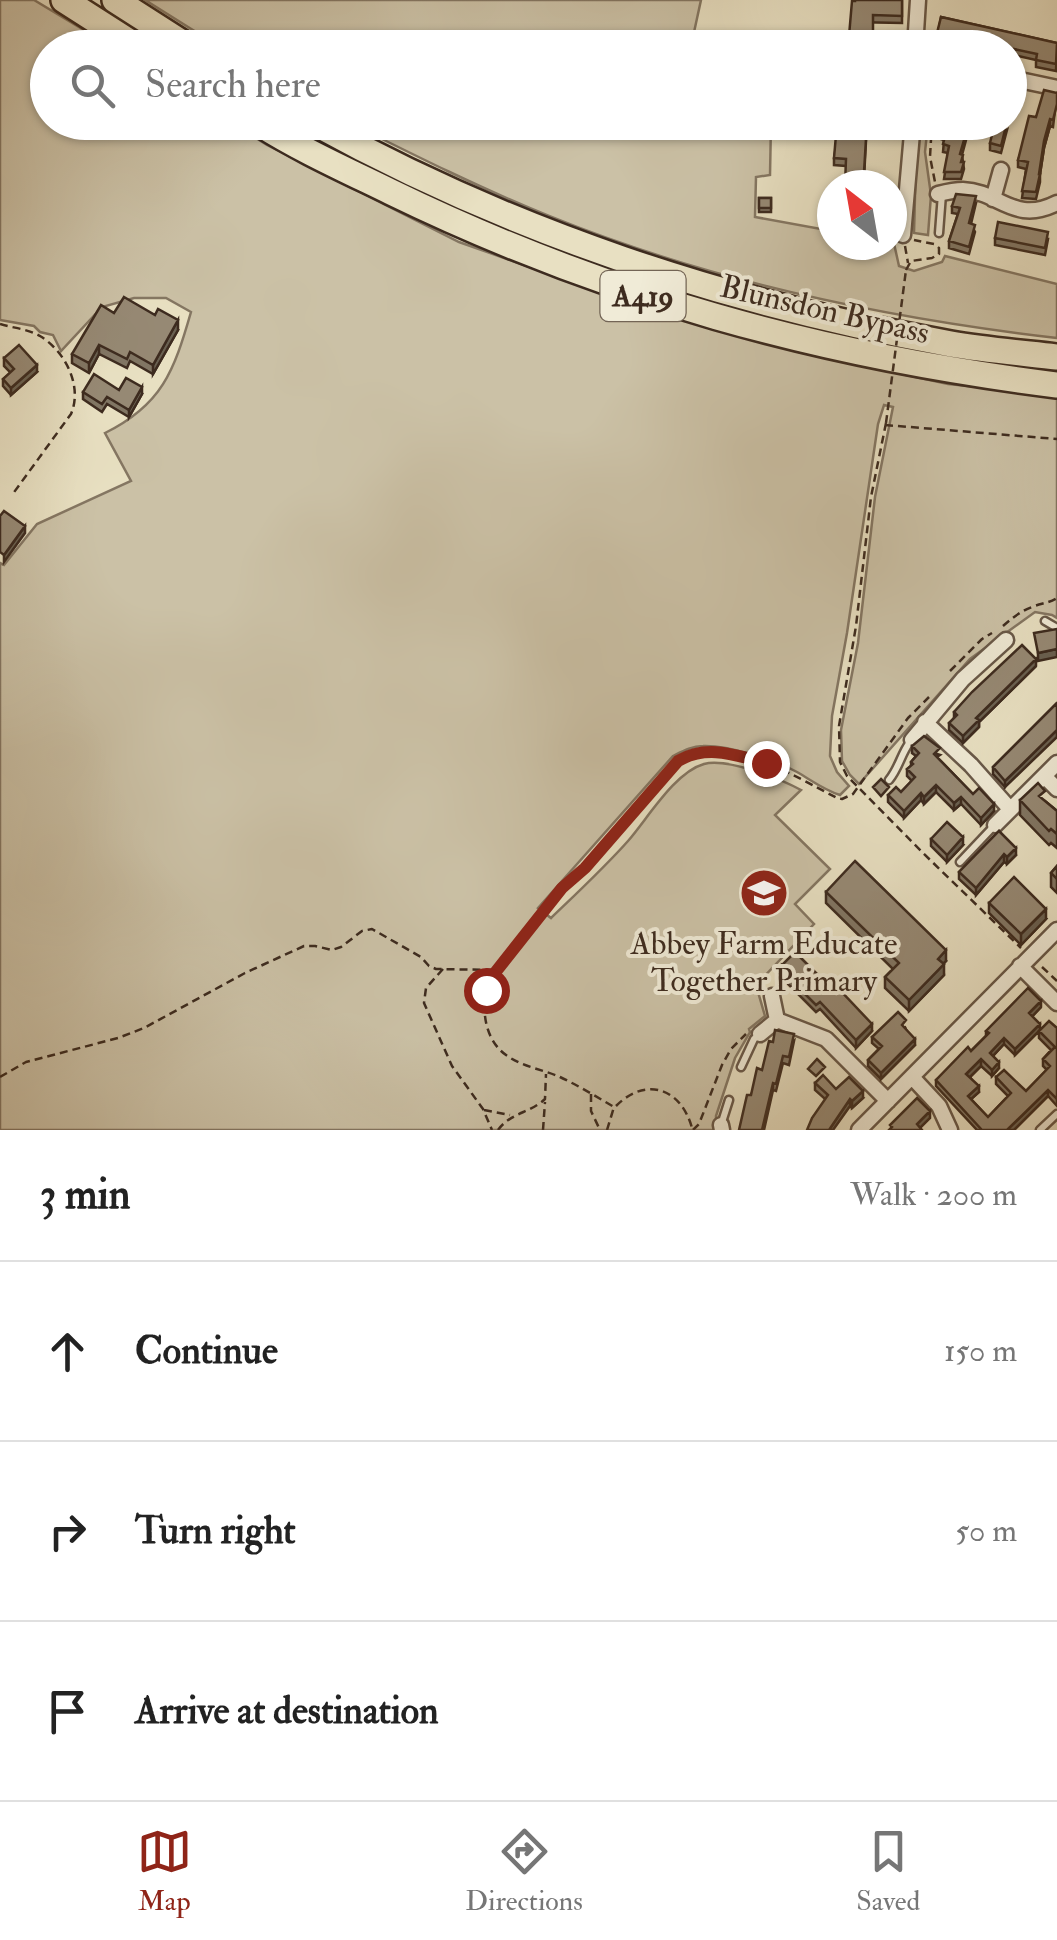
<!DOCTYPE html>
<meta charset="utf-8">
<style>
body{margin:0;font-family:"IM FELL Double Pica",serif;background:#f6f6f6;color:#222}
.compass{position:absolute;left:817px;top:170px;width:90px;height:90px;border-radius:50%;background:#fff;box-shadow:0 2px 8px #0004;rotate:329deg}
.stop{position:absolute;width:30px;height:30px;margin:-22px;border:8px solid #8f2418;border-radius:50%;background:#fff}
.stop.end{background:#8f2418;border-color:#fff;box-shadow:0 2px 10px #0008}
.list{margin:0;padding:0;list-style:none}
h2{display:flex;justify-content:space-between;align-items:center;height:130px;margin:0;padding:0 40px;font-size:42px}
h2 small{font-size:32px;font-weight:400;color:#767676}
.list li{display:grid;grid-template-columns:65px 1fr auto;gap:30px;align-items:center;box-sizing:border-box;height:180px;padding:0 40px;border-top:2px solid #e0e0e0}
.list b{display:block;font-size:38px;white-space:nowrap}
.list em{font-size:32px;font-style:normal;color:#767676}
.icon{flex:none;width:55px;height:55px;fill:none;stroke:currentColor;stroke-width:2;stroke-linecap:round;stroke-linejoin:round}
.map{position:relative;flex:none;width:1057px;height:1130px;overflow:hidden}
.search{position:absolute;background:#fff;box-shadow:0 2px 8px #0004;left:30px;right:30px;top:30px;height:110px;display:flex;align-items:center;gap:25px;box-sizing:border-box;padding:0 35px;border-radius:55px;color:#767676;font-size:38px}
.sheet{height:670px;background:#fff}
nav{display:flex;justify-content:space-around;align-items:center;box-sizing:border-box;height:140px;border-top:2px solid #e0e0e0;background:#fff;font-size:28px;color:#767676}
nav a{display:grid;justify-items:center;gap:5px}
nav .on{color:#8f2418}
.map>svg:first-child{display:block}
</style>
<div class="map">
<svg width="1057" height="1130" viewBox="0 0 1057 1130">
<rect width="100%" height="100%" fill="#e8e0c2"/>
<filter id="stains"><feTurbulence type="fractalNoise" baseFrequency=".002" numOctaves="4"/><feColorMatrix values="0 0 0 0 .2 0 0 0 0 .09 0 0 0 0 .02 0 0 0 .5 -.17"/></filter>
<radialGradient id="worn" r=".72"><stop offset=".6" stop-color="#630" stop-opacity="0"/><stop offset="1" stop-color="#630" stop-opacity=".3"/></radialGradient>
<path fill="#cbc1a6" stroke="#847662" stroke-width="2.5" d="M0 0H34L112 47 48 48V122L232 123 267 145 459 242 662 314 799 352 948 384 1057 395V618L1052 615 1035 612 970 659 859 784 850 775 842 761 841 730 858 643 875 497 893 407 884 405 878 424 847 633 832 716 830 756 837 772 849 786 840 795C824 790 811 780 797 772 775 760 728 745 703 746 692 746 683 751 673 756L538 908 551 918C577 893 604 868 628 841 648 818 675 772 704 764 727 758 779 778 801 790L775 815 830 869 795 904 814 924 756 985 765 1016 749 1029 750 1032 735 1058 716 1116V1130H0V563L4 565 37 524 131 481 105 433C162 405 174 371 191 312L166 298H134L102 307 61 351 53 335 40 332 34 326 0 320Z
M145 0H701L691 46 695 47H220Z
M350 123H771L770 175 756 177 755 217 832 231V245H892L893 239 899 266 914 271 942 262 945 256 1057 284V338C884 318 712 282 549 216 482 189 416 156 350 123Z
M917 123H928L925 152 931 195 928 235 914 233Z"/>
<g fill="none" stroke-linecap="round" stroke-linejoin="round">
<g stroke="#685848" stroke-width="11">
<path id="lane" d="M939 233 942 194
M1045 621 1057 628
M889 780C899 768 901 754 910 742
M960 862 994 826
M741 1067 754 1039 760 1034
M722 1122 729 1100
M1040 1130 1057 1114"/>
</g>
<g stroke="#685848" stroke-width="19">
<path id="street" d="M915 48 918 0
M1010 78 1057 88
M1010 106 1016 79
M938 194C946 192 955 190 963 190 999 191 1014 225 1057 203
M993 199 1001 170
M903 235 913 122
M925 722 971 765 1010 809
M912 740 963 679 1006 640
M1044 776 1057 789
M995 825 1057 763
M1020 966 1057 1003
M777 1020 826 1039 888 1101
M760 1034 777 1020 772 996
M912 1077 939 1106 950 1130
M721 1125 722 1130
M859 1130 1057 930"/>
</g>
<g stroke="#3d2b1f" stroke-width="30">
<path id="highway" d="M64 0 139 48
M115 0 190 48
M257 122C299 149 346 170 391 192 605 296 822 356 1057 385
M313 122C514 233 725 303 951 344 986 350 1022 353 1057 357"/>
</g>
<path stroke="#3d2b1f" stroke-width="2.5" stroke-dasharray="8 5" stroke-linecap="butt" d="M932 122 930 157 935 182
M905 246 908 263
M906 270 911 261 932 258 939 254V248L934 244 914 240
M0 324C13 328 28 329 40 336 65 351 83 386 71 414L12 495
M886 423 871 497 856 626 839 726 840 762 847 776 858 787 923 853 1021 948
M885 425 1057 439
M1003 626C1012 618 1021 611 1032 607 1042 603 1049 603 1057 598
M950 671 982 639 992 633
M1042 967 1057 981
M443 969 426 988 424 1003 452 1066 483 1109 492 1130
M0 1077 26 1062 118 1038 144 1028 245 973 304 946H315L332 950 341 947 362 931 372 929 421 957 429 966 436 969 496 970
M591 1094V1111L600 1130
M616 1106C646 1076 681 1088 692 1128
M484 1110 510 1115
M498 1130C510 1113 530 1113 545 1099L546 1074
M543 1130 545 1102
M607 1130 614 1107C597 1097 579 1086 560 1077 544 1070 524 1067 509 1057 482 1041 478 999 494 974L562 889 585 868 678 761C725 732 794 776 837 798L842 799 853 794 908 718 929 697
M693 1130 699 1124 722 1065 731 1049 746 1034"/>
<use href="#lane" stroke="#f0ebd7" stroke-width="6"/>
<use href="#street" stroke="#f0ebd7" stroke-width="14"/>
<use href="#highway" stroke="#e8e0c2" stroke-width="25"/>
<path stroke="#3d2b1f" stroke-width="2.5" stroke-dasharray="8 5" stroke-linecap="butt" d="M886 423 906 270"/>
</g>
<path fill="#817664" stroke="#3d2b1f" stroke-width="2.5" d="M902 0V23L851 22 855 1Z
M941 17 1057 43 1056 71 1036 67V60L1014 55 1012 62 1010 61V48H976V46L949 40 948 46 936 44Z
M1057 93 1053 127 1050 126 1044 148 1040 174V182L1036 199 1022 198 1026 169 1018 167V160L1036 117Z
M867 122 864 179 846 166 834 165V158L838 135Z
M961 124 966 140 962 155 964 169 961 179H944L948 153 943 152 944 140 941 139V132Z
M1007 130 1001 153 990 150V143Z
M759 198H771V212H759Z
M976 203 971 224 975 232 969 254 949 248V241L958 214 952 213V206Z
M995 238 1048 239 1045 255 995 245Z
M114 313 178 330 153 374 130 361 127 368 99 354 89 373 72 363V354Z
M4 358 37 372 11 395 3 386V379L11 373 4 366Z
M119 390 142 394 129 417 107 404 102 412 83 399V392Z
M1036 666 979 722V727L963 743 949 730V723L954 719V712Z
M1057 703 1005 787 993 774V767Z
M912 746 940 755 937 757 973 794 994 811 981 825 961 804 954 810 936 792 924 804 921 800 904 818 888 802V795L901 792 912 781 907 776V769L911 766V762L916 756 912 753Z
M1020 800 1045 801 1057 811V848L1051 843 1049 845 1020 815Z
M999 831 1016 855 1007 864 1004 862 976 895 959 879V872Z
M931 839 963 845 947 862 931 846Z
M1057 866V893L1051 887V873Z
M826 892 946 961 943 964 944 975 909 1011 885 988V977L893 969 826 903Z
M989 903 1046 919 1021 945 989 913Z
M782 965 872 1031 856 1048 820 1009 816 1012 788 984V979L782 973Z
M1041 1007 1032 1016 1040 1030 1015 1055 1004 1044 993 1056 999 1068 992 1076 981 1066 970 1077 979 1092 971 1099 988 1117 1008 1096 996 1084V1077L1026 1091 1047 1070 1043 1066V1059L1051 1050 1039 1038V1031L1057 1028V1106L1048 1096 1014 1130H977L936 1086V1080L971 1051 986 1036V1031Z
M906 1027 905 1028 915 1045 881 1079 868 1066V1060L879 1049 872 1043V1037Z
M794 1041 789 1065 783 1063 776 1091 773 1090 751 1095 762 1070Z
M815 1083 836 1089 863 1098 852 1108 850 1106 825 1099 815 1090Z"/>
<path fill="#696051" stroke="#3d2b1f" stroke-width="2.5" d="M1050 119V126L1044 148 1039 181 1044 141Z
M178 320V330L153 374V365Z
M99 345V354L89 373V363Z
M37 365V372L11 395V388Z
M142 387V394L129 417V410Z
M25 526V533L4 562V555Z
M1057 649V657L1038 661V653Z
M1036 659V666L979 722V727L963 743V736L976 718Z
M1057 730V737L1005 787V781Z
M936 785V792L924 804V797Z
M921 793V800L904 818V811Z
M961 797V804L954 810V803Z
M994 804V811L981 825V818Z
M963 837V845L947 862V855Z
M1016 848V855L1007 864V857Z
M1004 854V862L976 895V888Z
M1046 909V919L1021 945V934Z
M946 950V961L938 969V959Z
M944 964V975L909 1011V1000Z
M1041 1001V1007L1029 1020V1013Z
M872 1024V1031L856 1048V1040Z
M1040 1024V1030L1015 1055V1049Z
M1004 1038V1044L990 1059V1053Z
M915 1039V1045L881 1079V1073Z
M981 1059V1066L966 1081V1074Z
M999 1062V1068L992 1076V1070Z
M773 1083V1090L764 1130H762Z
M979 1086V1092L968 1102V1096Z
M1048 1090V1096L1014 1130H1007Z
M863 1091V1098L852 1108V1101Z
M850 1099V1106L833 1130H829Z
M930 1111V1118L918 1130 917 1124Z"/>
<path fill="#968974" stroke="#3d2b1f" stroke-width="2.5" d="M855 0H902V16L873 15V48H848L852 1H855Z
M941 17 1057 43 1056 64 1036 60 1037 54 1014 49 1012 55 1010 54V48H987L976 44 977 40 949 33 948 40 936 37Z
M1044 90 1057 93V104L1053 120 1050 119 1044 141 1039 174H1040L1036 192 1022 191 1028 162 1018 160 1029 116 1036 117Z
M838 122H867L864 172H862V185H845L846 159 834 158 836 135H838Z
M943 122H960L964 124 962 132 966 133 960 154 963 155 961 162H964L961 172H944L949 146 943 144 946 133 941 132Z
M995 122H1007L1001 146 990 143Z
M956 194 976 196 969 223 975 225 969 247 949 241 960 208 952 206Z
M759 198H771V208H759Z
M998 222 1048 232 1045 248 995 238Z
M124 297 155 315 158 309 178 320 153 365 130 352 127 359 99 345 89 363 72 354 101 305 114 313Z
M19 345 37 365 11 388 3 379 14 369 4 358Z
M94 374 119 390 126 378 142 387 129 410 107 397 102 404 83 392Z
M4 511 25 526 4 555 0 552V516Z
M1057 629V649L1038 653 1034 633Z
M1022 645 1036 659 976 718 979 720 963 736 949 723 957 715 954 712 972 692Z
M1057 703V730L1005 781 993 767Z
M924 736 940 748 934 754 973 794 979 788 994 804 981 818 961 797 954 803 936 785 924 797 921 793 904 811 888 795 896 787 901 792 915 777 907 769 913 764 911 762 919 753 912 746Z
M881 779 889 787 881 796 873 787Z
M1038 783 1045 791 1039 796 1057 811V834L1051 829 1049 831 1020 800Z
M947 822 963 837 947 855 931 839Z
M999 831 1016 848 1007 857 1004 854 976 888 959 872Z
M855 861 946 950 938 959 944 964 909 1000 885 977 899 963 826 892Z
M1057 866V879L1051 873Z
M1014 877 1046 909 1021 934 989 903Z
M795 952 834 991 837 987 872 1024 856 1040 820 1002 816 1005 788 977 791 974 782 965Z
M1028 988 1041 1001 1029 1013 1040 1024 1015 1049 1004 1038 990 1053 999 1062 992 1070 981 1059 966 1074 979 1086 968 1096 988 1117 1011 1093 996 1077 1004 1070 1026 1091 1050 1066 1043 1059 1055 1047 1039 1031 1049 1021 1057 1028V1099L1048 1090 1007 1130H982L936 1080 968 1047 971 1051 989 1033 986 1031Z
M898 1012 906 1020 902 1025 915 1039 881 1073 868 1060 882 1046 872 1037Z
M775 1030 794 1034 789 1057 783 1056 776 1084 773 1083 762 1130H739L747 1095H751L757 1068 762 1070 769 1041 773 1042Z
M817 1059 825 1067 816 1076 808 1069Z
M823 1075 836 1089 849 1077 863 1091 852 1101 850 1099 829 1130H807L812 1118 828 1095 815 1083Z
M917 1098 930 1111 917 1124 922 1130H889L892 1127 890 1125Z"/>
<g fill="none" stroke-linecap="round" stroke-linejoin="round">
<path stroke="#8f2418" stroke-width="12" d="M486 990 494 974 562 888 585 868 678 761C707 744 735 755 766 763"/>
</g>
<defs>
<g id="school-disc" transform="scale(2.5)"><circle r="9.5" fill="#8f2418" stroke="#f0ebd7"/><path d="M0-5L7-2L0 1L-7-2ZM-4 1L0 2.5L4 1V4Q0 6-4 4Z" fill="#fff"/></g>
</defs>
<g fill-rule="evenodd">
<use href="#school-disc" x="764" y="893"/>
</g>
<g text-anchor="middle" stroke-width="8" stroke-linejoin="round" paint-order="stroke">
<rect fill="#f0ebd7" stroke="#736556" stroke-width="2.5" x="600.5" y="271" width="85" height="50" rx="8"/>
<g font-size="30" font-weight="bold" fill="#3d2b1f">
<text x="643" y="306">A419</text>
</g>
<g font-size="32" fill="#3d2b1f" stroke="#f0ebd7">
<text transform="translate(825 309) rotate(13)" y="11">Blunsdon Bypass</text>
</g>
<g font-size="32" fill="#3d2b1f" stroke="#f0ebd7">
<text x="764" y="954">Abbey Farm Educate<tspan x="764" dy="37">Together Primary</tspan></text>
</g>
</g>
<rect width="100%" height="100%" filter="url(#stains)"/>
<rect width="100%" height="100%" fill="url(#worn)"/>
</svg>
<svg class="compass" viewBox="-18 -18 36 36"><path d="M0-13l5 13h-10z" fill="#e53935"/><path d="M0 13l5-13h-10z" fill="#767676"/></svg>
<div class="stop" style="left:486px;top:990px"></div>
<div class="stop end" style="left:766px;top:763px"></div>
<div class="search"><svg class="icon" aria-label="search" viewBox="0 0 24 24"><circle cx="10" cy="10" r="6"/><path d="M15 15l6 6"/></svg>Search here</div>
</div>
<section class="sheet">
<h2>3 min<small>Walk · 200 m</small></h2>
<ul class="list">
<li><svg class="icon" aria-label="ahead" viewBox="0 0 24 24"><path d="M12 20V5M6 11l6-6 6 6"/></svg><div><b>Continue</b></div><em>150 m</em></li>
<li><svg class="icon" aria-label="right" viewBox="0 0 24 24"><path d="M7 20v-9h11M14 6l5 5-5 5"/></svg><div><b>Turn right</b></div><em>50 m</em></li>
<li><svg class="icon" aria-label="arrive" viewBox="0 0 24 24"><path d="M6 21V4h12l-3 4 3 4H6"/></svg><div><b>Arrive at destination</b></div></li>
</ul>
</section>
<nav>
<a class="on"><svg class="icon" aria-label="map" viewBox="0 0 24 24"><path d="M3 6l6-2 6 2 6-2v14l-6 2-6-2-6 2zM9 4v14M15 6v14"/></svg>Map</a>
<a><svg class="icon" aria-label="directions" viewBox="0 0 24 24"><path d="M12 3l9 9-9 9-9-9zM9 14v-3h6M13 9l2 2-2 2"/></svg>Directions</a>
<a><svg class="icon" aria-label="saved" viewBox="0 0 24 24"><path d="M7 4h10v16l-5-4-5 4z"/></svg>Saved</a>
</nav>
